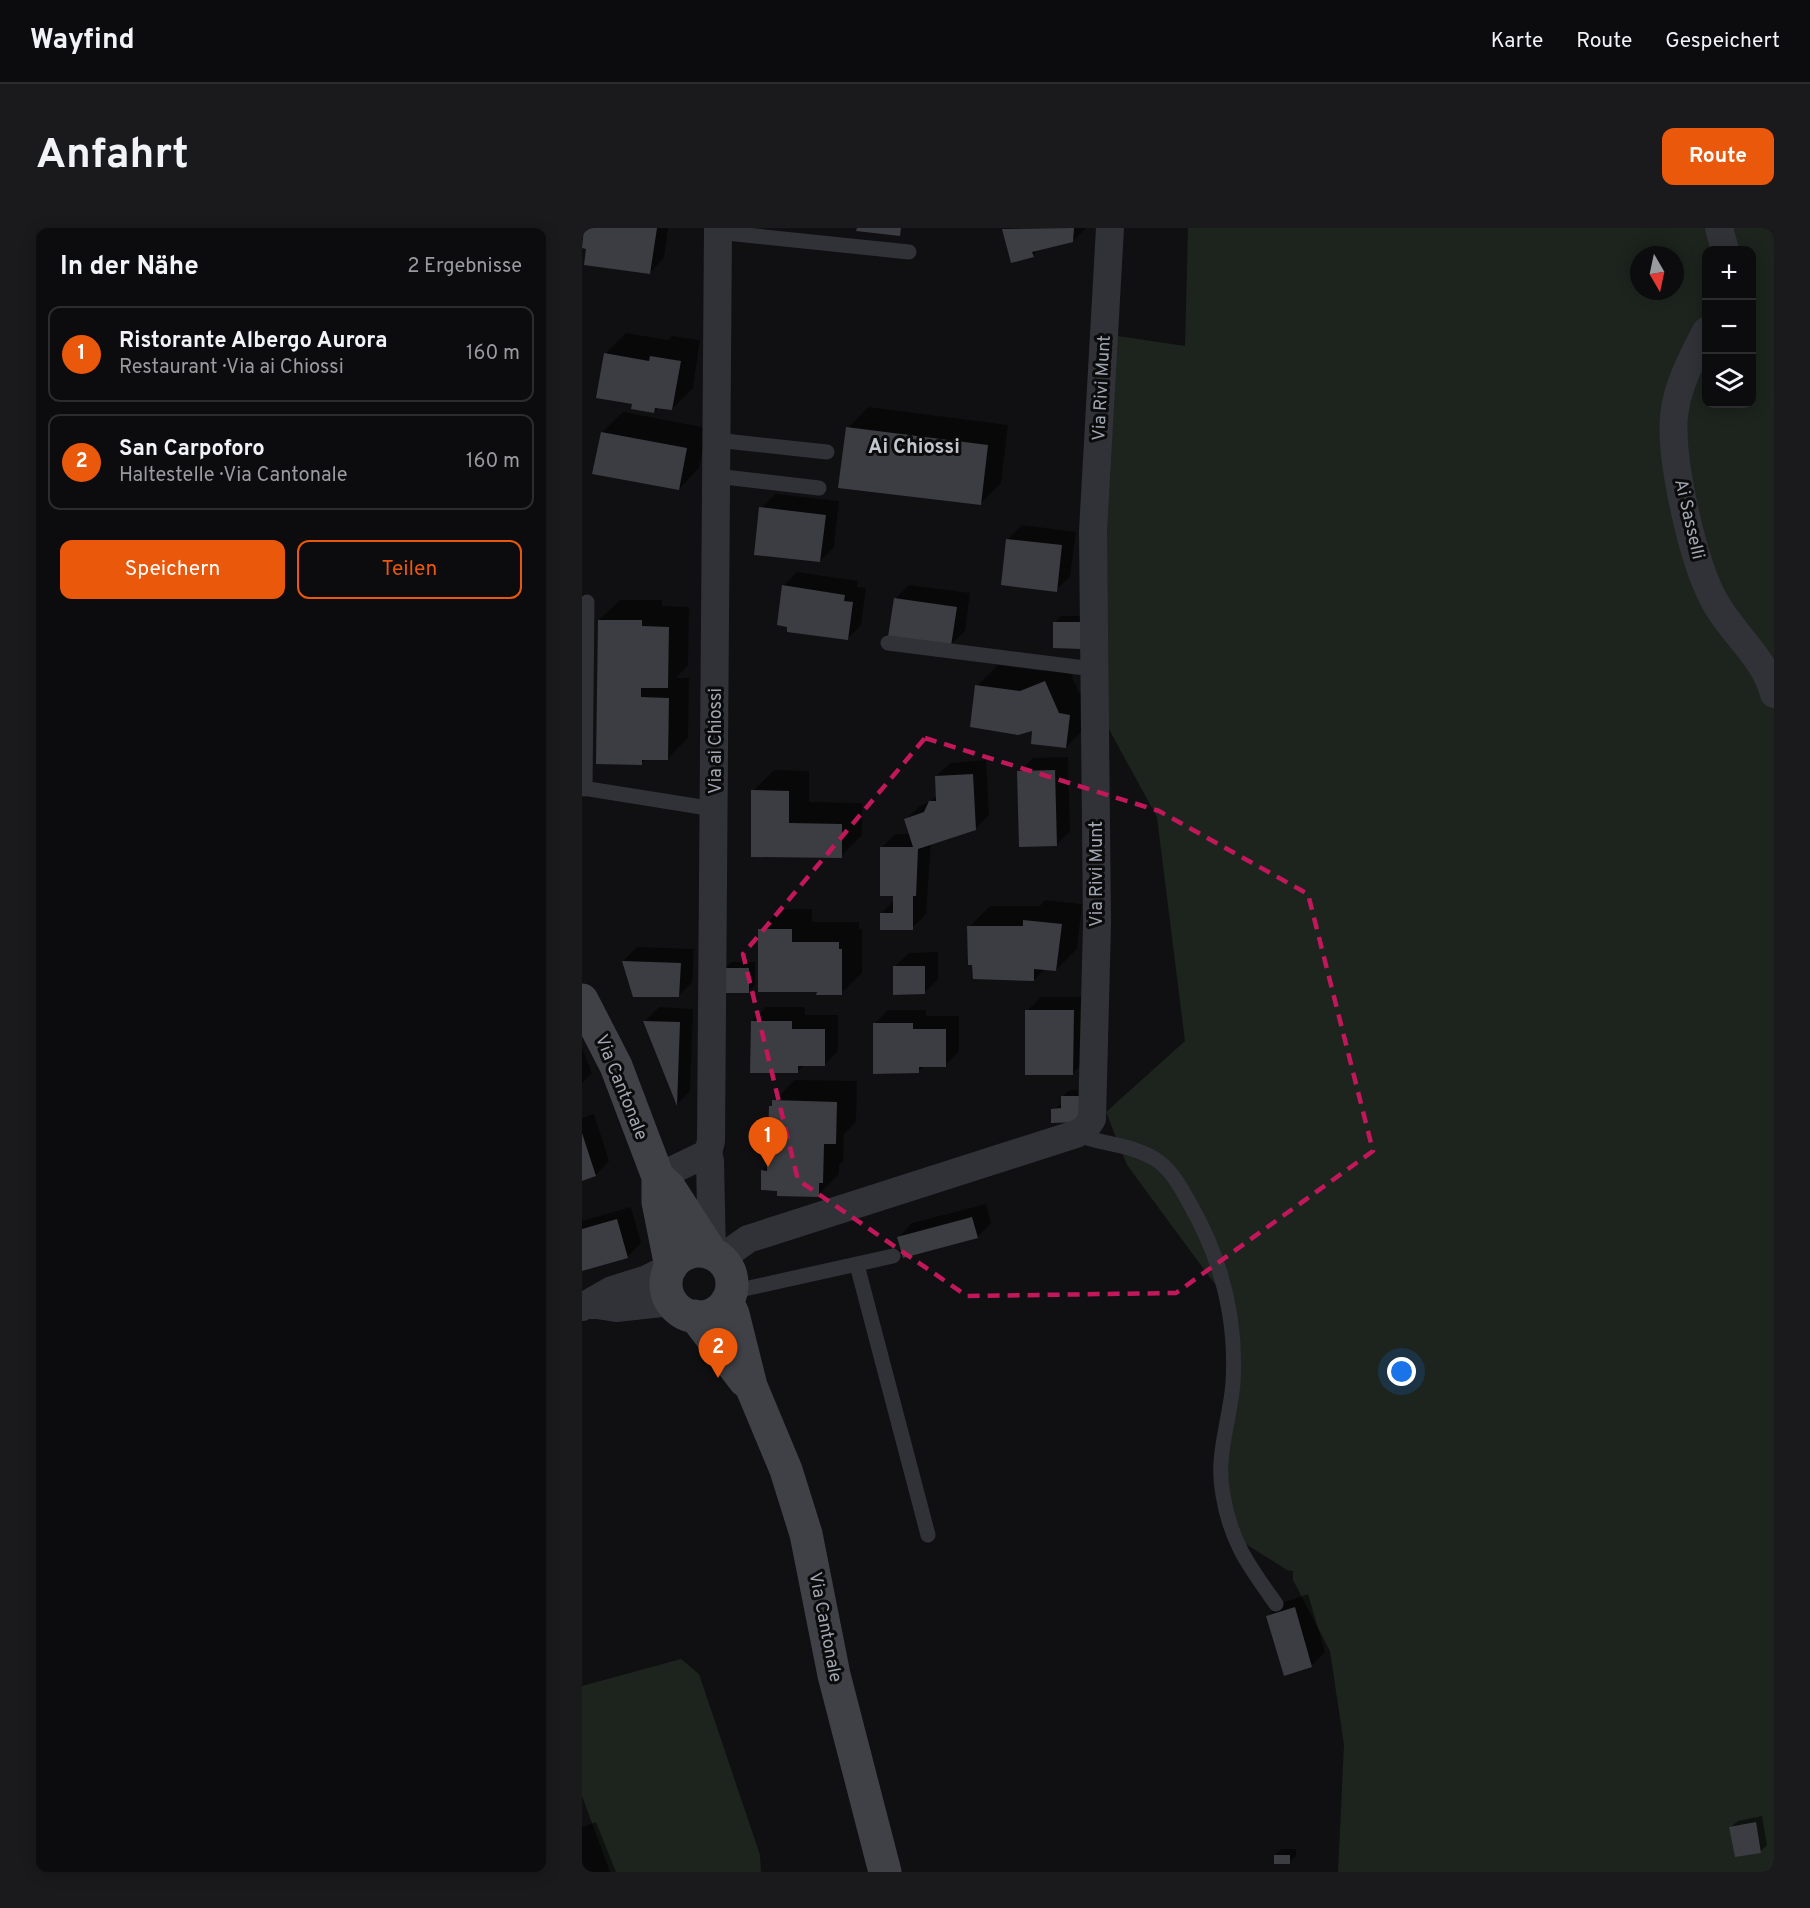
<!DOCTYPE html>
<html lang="de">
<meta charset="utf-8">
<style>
body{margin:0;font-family:Overpass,sans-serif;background:#1a1a1c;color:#f1f3f6}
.controls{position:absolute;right:18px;top:18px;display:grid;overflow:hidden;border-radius:12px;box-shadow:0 3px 15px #0003}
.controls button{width:54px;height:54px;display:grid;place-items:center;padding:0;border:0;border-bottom:2px solid #2c2c2e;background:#0c0c0e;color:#f1f3f6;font:30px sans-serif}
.compass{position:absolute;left:1048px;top:18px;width:54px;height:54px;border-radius:50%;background:#0c0c0e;box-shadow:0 3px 15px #0003;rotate:171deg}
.you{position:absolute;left:820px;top:1144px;width:21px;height:21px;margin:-15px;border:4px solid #fff;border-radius:50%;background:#1a73e8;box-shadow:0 0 0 9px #1a73e833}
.badge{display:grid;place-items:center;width:39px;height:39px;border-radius:50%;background:#ea580c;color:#fff;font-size:20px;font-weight:700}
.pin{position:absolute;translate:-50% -50px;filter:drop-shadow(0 2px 3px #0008)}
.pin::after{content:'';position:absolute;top:32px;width:21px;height:18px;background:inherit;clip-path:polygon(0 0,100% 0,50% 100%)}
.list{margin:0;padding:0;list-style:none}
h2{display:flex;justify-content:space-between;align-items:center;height:78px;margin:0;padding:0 24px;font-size:26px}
h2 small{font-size:20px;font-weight:400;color:#9a9b9e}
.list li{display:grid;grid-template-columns:39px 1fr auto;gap:18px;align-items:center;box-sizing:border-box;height:96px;margin:0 12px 12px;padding:0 12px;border:2px solid #2c2c2e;border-radius:12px}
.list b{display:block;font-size:22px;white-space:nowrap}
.list p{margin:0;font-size:20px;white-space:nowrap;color:#9a9b9e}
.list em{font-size:20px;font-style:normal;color:#9a9b9e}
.actions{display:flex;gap:12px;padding:18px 24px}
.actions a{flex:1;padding:14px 0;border:2px solid #ea580c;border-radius:12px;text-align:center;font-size:21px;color:#ea580c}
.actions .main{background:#ea580c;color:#fff}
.icon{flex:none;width:33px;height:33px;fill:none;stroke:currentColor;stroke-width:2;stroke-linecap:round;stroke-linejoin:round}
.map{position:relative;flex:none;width:1192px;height:1644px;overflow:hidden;border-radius:12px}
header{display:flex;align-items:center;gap:36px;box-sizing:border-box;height:84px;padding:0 30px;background:#0c0c0e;border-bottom:2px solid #2c2c2e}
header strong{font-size:28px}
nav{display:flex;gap:33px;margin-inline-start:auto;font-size:21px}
.intro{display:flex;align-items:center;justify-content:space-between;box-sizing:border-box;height:144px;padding:0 36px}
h1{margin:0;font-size:42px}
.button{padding:15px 27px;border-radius:12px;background:#ea580c;color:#fff;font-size:21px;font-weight:700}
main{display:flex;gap:36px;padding:0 36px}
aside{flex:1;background:#0c0c0e;border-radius:12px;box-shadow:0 3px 15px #0003}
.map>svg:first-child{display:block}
</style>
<header>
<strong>Wayfind</strong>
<nav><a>Karte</a><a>Route</a><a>Gespeichert</a></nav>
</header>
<div class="intro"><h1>Anfahrt</h1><a class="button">Route</a></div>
<main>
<aside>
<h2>In der Nähe<small>2 Ergebnisse</small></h2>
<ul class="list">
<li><span class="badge">1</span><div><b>Ristorante Albergo Aurora</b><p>Restaurant · Via ai Chiossi</p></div><em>160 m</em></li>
<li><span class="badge">2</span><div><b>San Carpoforo</b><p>Haltestelle · Via Cantonale</p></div><em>160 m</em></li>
</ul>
<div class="actions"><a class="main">Speichern</a><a>Teilen</a></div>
</aside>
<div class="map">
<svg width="1192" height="1644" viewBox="0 0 1192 1644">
<rect width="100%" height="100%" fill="#101012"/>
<path fill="#1c241d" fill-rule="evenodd" d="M606 0H1192V1644H756L762 1517 748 1423 711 1352V1343L705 1342 651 1308 635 1236 652 1082 545 937 524 884 603 813 575 589 512 474 522 106 603 118ZM1124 22H1170V176H1124ZM1057 27H1093V63H1057Z
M99 1431 117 1446 178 1627 179 1644H28L0 1568V1458Z"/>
<path fill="#0007" d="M4 0H86L82 30 68 44 6 20Z
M422 0H504L491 13 458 20 451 27 430 33Z
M44 105 86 112 90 108 118 112 111 160 90 181 77 179 72 184 52 175 23 126Z
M286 179 426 197 419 255 398 276 266 200Z
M41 184 125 200 117 240 97 261 20 204Z
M193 266 257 273 252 319 238 333 179 280Z
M440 297 494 304 488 349 474 362 426 311Z
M215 344 276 353 275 359 284 360 279 397 265 411 201 358Z
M327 357 388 365 383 403 369 416 313 371Z
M38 372H80V378L107 379 106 437 94 450H107L106 510 85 531H64L60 535 17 392Z
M479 388H505V413L473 394Z
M484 434 497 465 508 466 505 498 484 519 451 501 395 458 416 437 460 443Z
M486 529 488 603 474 617 437 544 451 530Z
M404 532 407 587 393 601 349 615 344 686 330 700 299 685 313 672 299 620 313 606H329L324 591 338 578 348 574 355 567 354 548 368 535Z
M192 542 227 543V574L280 575V607L259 628 170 627 171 563Z
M463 672 500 676 495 721 474 742 463 741 452 752 392 736 387 699 408 678H458Z
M198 681H230V694H277V701H280V745L259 766 236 763 178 702Z
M55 719 112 721 110 754 97 767H52L41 733Z
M356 724V751L342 765 313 738 327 725Z
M149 734H173V757L167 763 143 741Z
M459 769H505L504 832 490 846 445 783Z
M77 779 111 781 108 863 95 876 63 793Z
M184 779H223V787H256V823L242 837H222L215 844 170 793Z
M306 782H344V788H377V823L364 837 343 838 336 844 292 796Z
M0 819 10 845 0 855Z
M212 852 275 853 274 894 262 906 261 933 257 938V946L236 967 197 961 180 943 187 936 188 879Z
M487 862H503L504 886 471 882 481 875 480 869Z
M12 886 27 933 14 947 0 951V890Z
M404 976 409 995 395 1009H317L330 995Z
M49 979 59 1015 45 1029 0 1042V993Z
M726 1366 743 1424 730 1437 686 1388 700 1375Z
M1180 1588 1185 1617 1178 1624 1149 1599 1156 1593Z
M14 1594 34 1644H0V1599Z
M700 1621H714V1628L707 1634 693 1627Z"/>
<path fill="#3c3d42" d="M2 0H75L68 46 2 37 4 21 0 20Z
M275 0H319L318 8 274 3Z
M492 0 491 14 450 24 452 29 429 35 420 1Z
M22 125 67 133 68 128 99 133 90 182 73 180 72 185 49 181 50 176 14 170Z
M264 199 406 217 399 277 256 260Z
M19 204 105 220 97 262 10 246Z
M177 279 244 287 238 334 172 327Z
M424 311 480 317 475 364 419 357Z
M200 357 263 367 262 373 271 374 266 412 205 404V399L195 397Z
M312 370 375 379 369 418 306 409Z
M16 392H60V398L87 399 86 460H59V469L87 470 86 532H60V537L14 536Z
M471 394H499V421L471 420Z
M463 453 477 485 488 487 484 520 449 516 450 503 436 507 388 499 393 457 438 463Z
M473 542 475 618 437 619 435 543Z
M391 546 394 602 336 621 334 668H331V702H298V685H311V668H298V619H331L322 591 342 584 347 573H354L353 548Z
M169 562 207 563V595L260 596V630L169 629Z
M441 692 480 696 474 743 452 741V753L391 751 390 737H386L385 698H441Z
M176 701H210V714H257V721H260V767H234L235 764H176Z
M40 733 99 735 97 769H51Z
M311 738H343V766L311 767Z
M141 740H167V765H141Z
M443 782H492L491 847H443Z
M61 793 98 794 95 878Z
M169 793H210V801H243V838H216V845H168Z
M291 795H331V801H364V839H337V845L291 846Z
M479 868H497L498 894 469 895V881L479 880Z
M190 872 255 874 254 916H242L241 955H237V969L195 968V963L179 962V942L185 943 187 878H190Z
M0 905 14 948 0 953Z
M390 989 396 1010 321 1030 315 1009Z
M35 991 46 1030 0 1043V1001Z
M713 1379 730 1439 702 1448 684 1388Z
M1174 1594 1179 1625 1153 1629 1147 1599Z
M692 1627H708V1636H692Z"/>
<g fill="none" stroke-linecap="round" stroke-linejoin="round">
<path stroke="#313237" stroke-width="15" d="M135 4 327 24
M134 212 245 224
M134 248 237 260
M306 415 511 441
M0 560 132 581
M3 561 5 374
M494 906C520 917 552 916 576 933 591 944 599 960 608 976 640 1032 655 1090 651 1155 648 1193 633 1229 641 1267 649 1315 667 1338 694 1376
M275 1037 346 1307
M149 1064 311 1028"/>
<path stroke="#313237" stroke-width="28" d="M1137 0 1143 22
M1124 103C1111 129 1095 157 1092 188 1088 232 1111 335 1133 374 1151 407 1182 428 1192 466
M76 949 126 925
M130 1026 128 933 126 925 129 913 136 0
M138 1031 166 1011 494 906 503 901 510 891 515 696 511 303 528 0
M9 1076 34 1080 89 1074
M0 1079 30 1062 65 1051 89 1039"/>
<path stroke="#3f4147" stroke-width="33" d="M0 772 34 838 76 949V974L89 1039
M76 949 87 959 130 1026
M84 1056a33 33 0 1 1 66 0a33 33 0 1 1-66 0Z
M145 1073 151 1086 169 1158 204 1242 224 1306 252 1447 303 1644
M113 1088 163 1153"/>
</g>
<path fill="none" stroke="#c2185b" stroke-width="4.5" stroke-dasharray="12 8" stroke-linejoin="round" d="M343 510 577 583 726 666 791 923 594 1065 385 1068 216 952 161 726Z"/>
<g text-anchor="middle" stroke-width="6" stroke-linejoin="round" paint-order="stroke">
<g font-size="18" fill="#a0a7b3" stroke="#0b0b0c">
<text transform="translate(519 160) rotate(-87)" y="6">Via Rivi Munt</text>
<text transform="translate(1108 291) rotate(77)" y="6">Ai Sasselli</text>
<text transform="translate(133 513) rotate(-90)" y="6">Via ai Chiossi</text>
<text transform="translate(514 646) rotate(-90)" y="6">Via Rivi Munt</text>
<text transform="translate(40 859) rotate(68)" y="6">Via Cantonale</text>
<text transform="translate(244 1399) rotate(79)" y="6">Via Cantonale</text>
</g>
<g font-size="20" font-weight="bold" fill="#c2c6cf" stroke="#0b0b0c">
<text x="332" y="225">Ai Chiossi</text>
</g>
</g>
</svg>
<div class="controls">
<button>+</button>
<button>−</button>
<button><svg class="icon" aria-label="layers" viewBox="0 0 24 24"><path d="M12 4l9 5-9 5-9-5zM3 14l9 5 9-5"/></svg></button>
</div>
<svg class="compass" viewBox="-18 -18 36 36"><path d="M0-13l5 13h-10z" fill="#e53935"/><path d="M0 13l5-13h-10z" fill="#9a9b9e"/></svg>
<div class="you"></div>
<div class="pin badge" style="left:186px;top:939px">1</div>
<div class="pin badge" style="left:136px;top:1150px">2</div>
</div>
</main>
